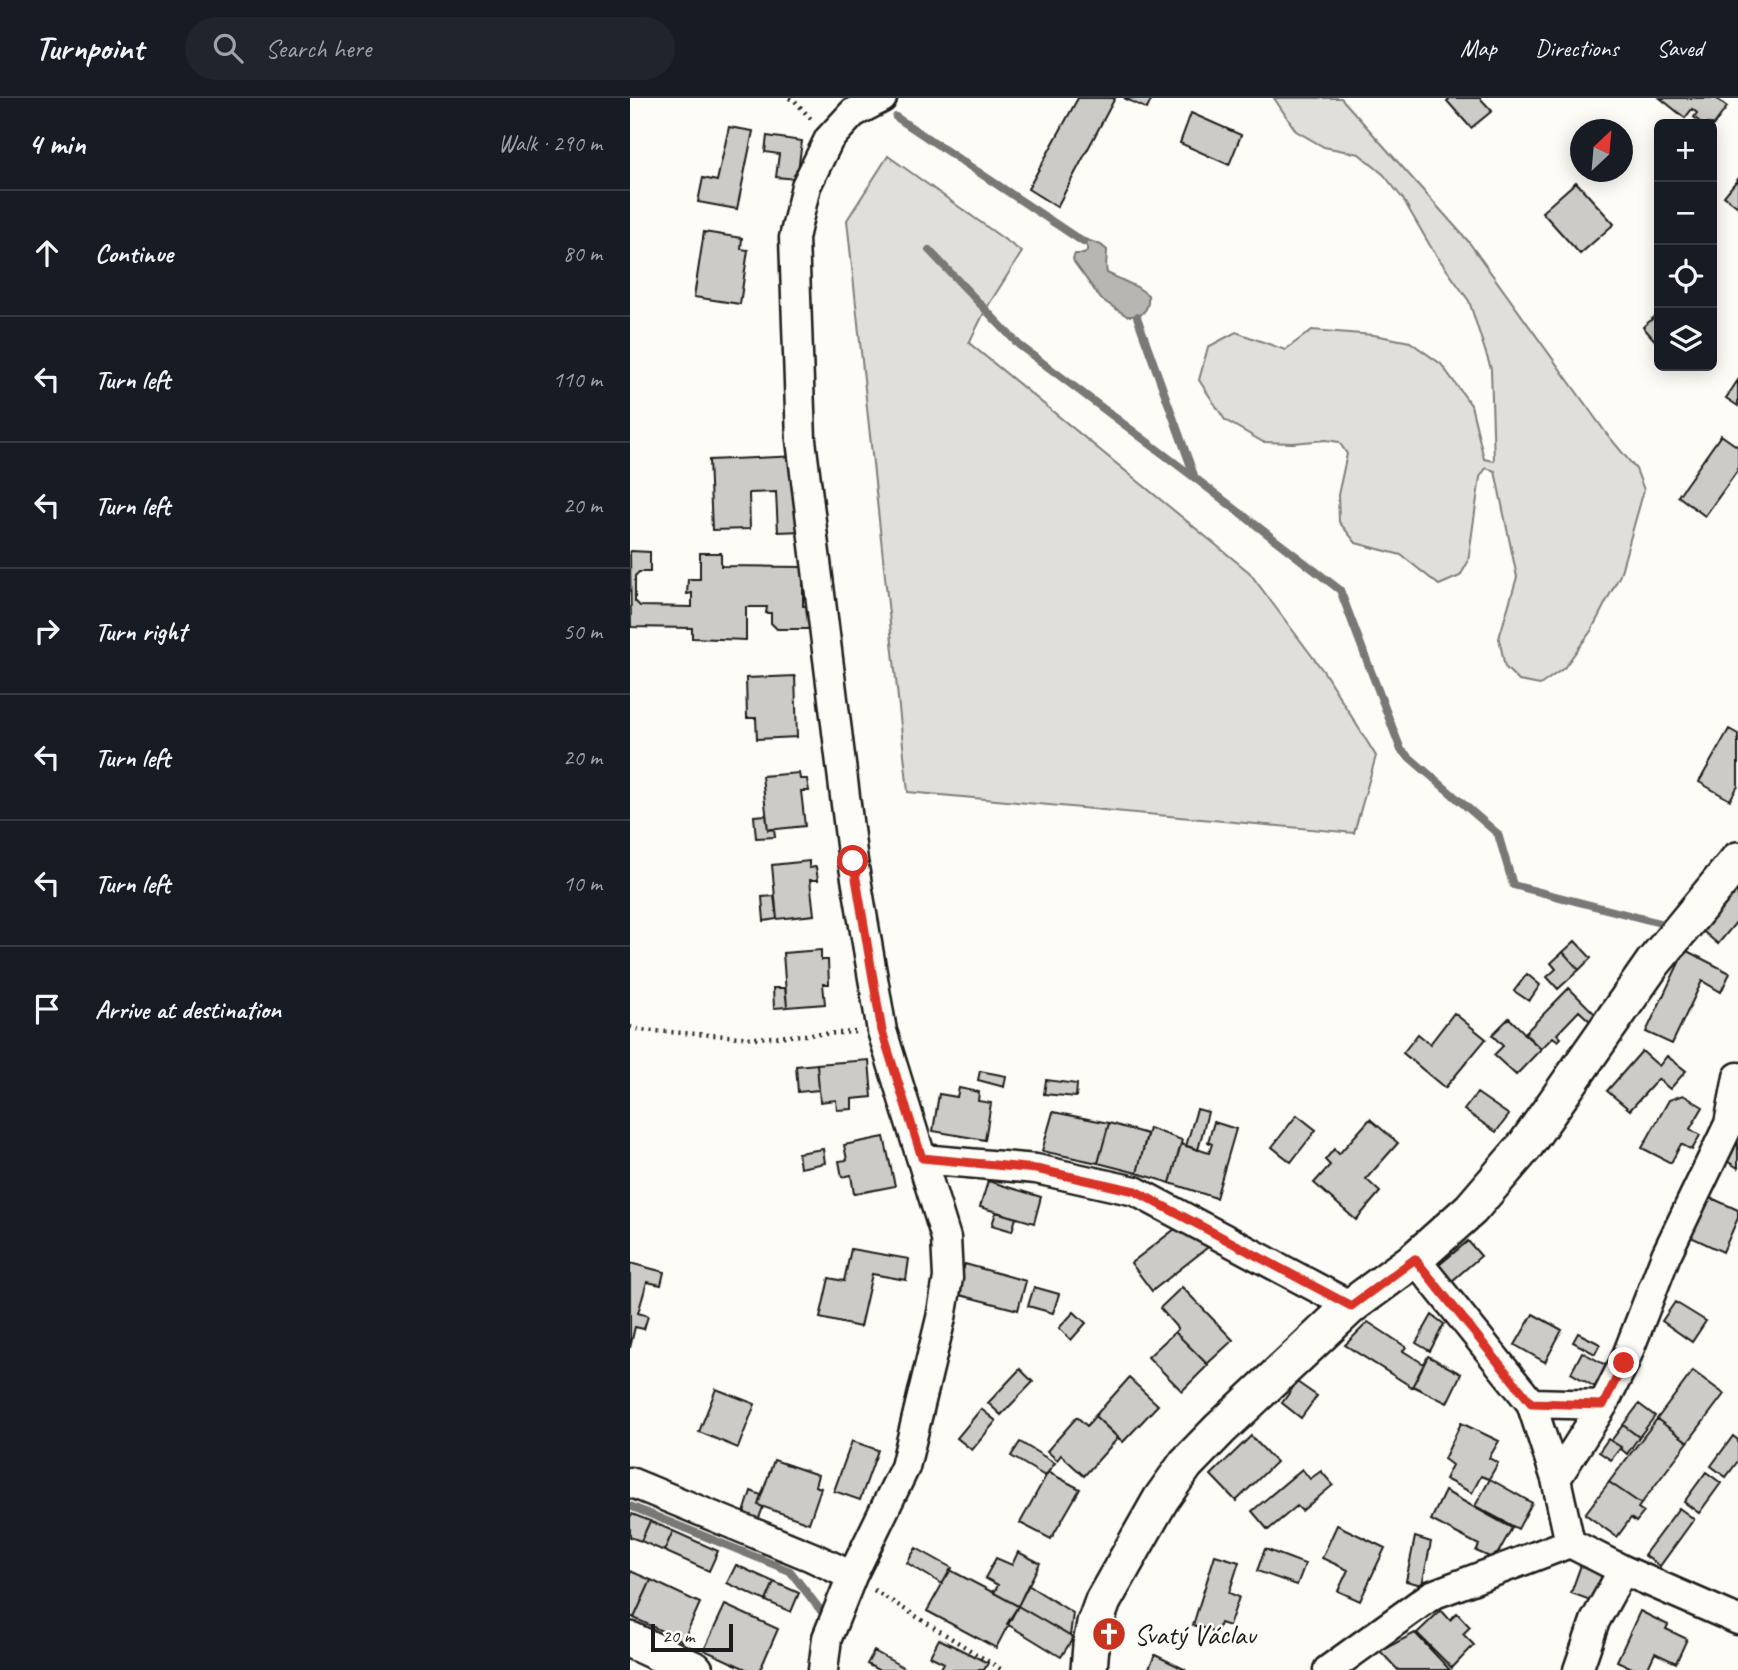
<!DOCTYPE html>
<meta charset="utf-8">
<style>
body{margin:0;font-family:Caveat,sans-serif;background:#20242c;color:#f1f3f6}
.controls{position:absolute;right:21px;top:21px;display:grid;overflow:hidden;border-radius:10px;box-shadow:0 4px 18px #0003}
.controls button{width:63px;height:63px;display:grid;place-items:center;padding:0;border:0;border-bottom:2px solid #363941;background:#171b24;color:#f1f3f6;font:35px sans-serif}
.compass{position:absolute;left:940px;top:21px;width:63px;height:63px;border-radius:50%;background:#171b24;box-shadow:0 4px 18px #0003;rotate:26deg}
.scale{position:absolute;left:21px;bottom:18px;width:82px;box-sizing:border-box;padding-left:7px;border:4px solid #1c1c1c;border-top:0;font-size:19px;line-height:24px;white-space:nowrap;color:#1c1c1c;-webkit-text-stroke:5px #fdfcf7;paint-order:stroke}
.stop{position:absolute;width:21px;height:21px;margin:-16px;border:5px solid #d93025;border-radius:50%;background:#fff}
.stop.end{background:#d93025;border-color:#fff;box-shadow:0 2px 7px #0008}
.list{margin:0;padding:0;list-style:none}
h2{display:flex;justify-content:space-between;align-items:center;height:91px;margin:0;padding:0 28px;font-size:30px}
h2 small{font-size:23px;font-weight:400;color:#9ea1a6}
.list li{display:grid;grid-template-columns:46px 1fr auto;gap:21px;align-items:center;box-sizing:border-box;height:126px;padding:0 28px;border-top:2px solid #363941}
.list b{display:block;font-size:26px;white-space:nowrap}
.list em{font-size:23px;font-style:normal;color:#9ea1a6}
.icon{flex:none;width:38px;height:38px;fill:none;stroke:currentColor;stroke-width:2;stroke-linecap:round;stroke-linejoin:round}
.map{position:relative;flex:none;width:1108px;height:1572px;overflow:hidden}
header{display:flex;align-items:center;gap:42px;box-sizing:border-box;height:98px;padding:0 35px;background:#171b24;border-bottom:2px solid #363941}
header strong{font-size:33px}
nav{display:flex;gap:38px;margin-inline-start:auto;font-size:24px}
.search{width:490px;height:63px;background:#20242c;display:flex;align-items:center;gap:18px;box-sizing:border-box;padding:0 24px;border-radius:38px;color:#9ea1a6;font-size:26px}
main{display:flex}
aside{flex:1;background:#171b24}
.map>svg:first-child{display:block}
</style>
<header>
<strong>Turnpoint</strong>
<div class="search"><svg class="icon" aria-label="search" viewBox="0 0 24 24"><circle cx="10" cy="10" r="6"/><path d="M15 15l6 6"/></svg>Search here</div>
<nav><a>Map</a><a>Directions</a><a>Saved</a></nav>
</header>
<main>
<aside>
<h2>4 min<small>Walk · 290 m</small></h2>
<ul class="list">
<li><svg class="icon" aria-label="ahead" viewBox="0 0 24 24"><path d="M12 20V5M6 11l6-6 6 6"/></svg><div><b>Continue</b></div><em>80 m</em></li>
<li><svg class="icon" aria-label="left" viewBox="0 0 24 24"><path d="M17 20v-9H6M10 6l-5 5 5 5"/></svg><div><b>Turn left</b></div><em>110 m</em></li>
<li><svg class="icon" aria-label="left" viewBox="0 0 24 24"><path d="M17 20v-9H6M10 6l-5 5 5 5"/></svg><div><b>Turn left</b></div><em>20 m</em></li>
<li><svg class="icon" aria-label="right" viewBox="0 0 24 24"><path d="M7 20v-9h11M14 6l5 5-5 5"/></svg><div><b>Turn right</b></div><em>50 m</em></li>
<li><svg class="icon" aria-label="left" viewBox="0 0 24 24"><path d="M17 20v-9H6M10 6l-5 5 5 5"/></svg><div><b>Turn left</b></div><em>20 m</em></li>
<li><svg class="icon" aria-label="left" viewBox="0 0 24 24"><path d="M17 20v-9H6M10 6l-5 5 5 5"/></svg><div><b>Turn left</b></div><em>10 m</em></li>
<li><svg class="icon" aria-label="arrive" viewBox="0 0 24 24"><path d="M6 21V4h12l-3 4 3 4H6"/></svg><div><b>Arrive at destination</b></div></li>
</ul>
</aside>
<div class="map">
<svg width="1108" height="1572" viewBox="0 0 1108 1572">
<rect width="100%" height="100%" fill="#fdfcf7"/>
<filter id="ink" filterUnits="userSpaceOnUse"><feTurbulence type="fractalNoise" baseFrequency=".0143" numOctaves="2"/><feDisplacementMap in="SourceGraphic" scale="14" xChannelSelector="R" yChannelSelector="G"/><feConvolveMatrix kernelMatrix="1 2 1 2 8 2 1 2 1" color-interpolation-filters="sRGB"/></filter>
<g filter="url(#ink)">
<path fill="#e0dfdb" stroke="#7e7e7c" stroke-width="2" d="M644 0H711L838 143 976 335 1006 371 1014 392 990 477 961 533 934 570 910 587 889 583 875 569 869 540 887 479 865 373 856 370 850 379 838 464 830 478 809 487 771 457 726 445 709 424 708 397 717 356 709 344 696 342 663 345 633 344 595 322 569 282 578 249 606 234 655 252 682 232 744 237 780 244 811 266 841 307 854 361 864 363 861 271 839 203 802 151 773 101 754 77 729 56 694 49 666 33Z
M258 58 392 154 356 211 339 245 619 474 694 574 746 658 724 735 278 694 217 122Z"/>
<path fill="#b7b6b2" stroke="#797876" stroke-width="2" d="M449 139 471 147 477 152C477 160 475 168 477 175L507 189 518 197C519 207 517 212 509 218H497L471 201 444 164 443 160 445 156H454L457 153V149Z"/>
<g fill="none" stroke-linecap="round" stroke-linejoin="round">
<path stroke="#797876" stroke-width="8" d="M266 19 453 144
M299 152 389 247 565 380
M507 219 565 380 710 492 771 652 868 736 883 787 1034 826
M0 1408 160 1473 195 1518"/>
</g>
<path fill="#cccbc8" stroke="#1c1c1c" stroke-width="2" d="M448 0H485L427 109 398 91Z
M494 0H522L517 11Z
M820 0H850L862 13 841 30 817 3Z
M1030 0H1086L1097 9 1082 29V26H1072L1064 19 1067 15 1062 11 1055 20Z
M561 15 611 37 599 67 550 45Z
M99 29 123 33 107 111 68 104 73 80 87 83Z
M137 38 172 43 167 81 146 79 149 56 135 54Z
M1108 81V109L1094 98Z
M946 84 984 126 950 156 912 114Z
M74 134 112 140 111 151 118 152 110 206 64 199Z
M1029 215V247L1013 229Z
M1108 282V308L1096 300Z
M1091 337 1108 349V372L1075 418 1048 398Z
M169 358 173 433 148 434 146 394 119 395 120 431 82 432 79 362Z
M1 453 20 454V474H9L5 478V503L10 508 62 509V495L57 496 58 481H70V455H91V468L173 469V508H181L183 531H147L141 525V515H136L137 509H116V542L62 540V530L1 529 0 455Z
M165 578 167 639 127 641 126 620H117L116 580Z
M1099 631 1108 636V688L1100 702 1069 684Z
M169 675 170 681H177L179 693H171L175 728 138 732 132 678Z
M136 717 138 732 144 731 145 739 126 740 124 718Z
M179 763V770L186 769 188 782H180L184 817 147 821 142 767Z
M1108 783V822L1088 846 1068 829Z
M144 798 147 821 134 823 132 799Z
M945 843 961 860 949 872 933 854Z
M191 852V862H198L199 886H193L195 906 157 909 153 855Z
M1055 852 1100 875 1091 894 1072 883 1042 946 1016 934Z
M933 854 949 872 928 891 917 879 926 871 921 865Z
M897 876 910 887 899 903 884 893Z
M143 890H155L157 909 144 910Z
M939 890 969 920 964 927 949 913 927 936 931 940 928 943 923 939 911 951 894 936Z
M824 915 856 941 815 990 773 955 788 936 800 946Z
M879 920 911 951 886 977 864 957 873 948 862 937Z
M1012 953 1029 968 1037 958 1056 973 1040 991 1028 981 1000 1012 977 993Z
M239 962 242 999 222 1001V1011L207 1012 206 1002 190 1004 187 966Z
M187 966 189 992 168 994 166 968Z
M350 973 376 978 374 989 348 982Z
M416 982 447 986 446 999 414 996Z
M329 990 349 994 348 1003 361 1005 355 1042 303 1033 309 996 327 999Z
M847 995 879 1017 866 1034 834 1012Z
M1053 997 1073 1009 1060 1031 1070 1037 1062 1052 1051 1046 1041 1065 1012 1050 1039 1002Z
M567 1011 578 1014 568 1052 556 1048Z
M423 1014 479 1025 468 1065 412 1053Z
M667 1017 686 1032 661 1064 642 1049Z
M740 1021 768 1045 736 1081 750 1094 726 1122 684 1085 700 1067 695 1062 704 1051 709 1056Z
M584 1024 606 1031 586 1100 540 1085 551 1046 579 1055 582 1046 578 1044Z
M479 1025 517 1036 507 1075 468 1065Z
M519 1030 552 1042 540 1085 507 1075Z
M1108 1035V1070L1092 1060Z
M254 1039 265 1088 224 1096 221 1077 212 1079 209 1063 217 1062 214 1047Z
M193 1051 195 1065 170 1070 168 1055Z
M358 1083 411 1099 404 1125 350 1109Z
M1079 1099 1108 1112V1120L1093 1154 1061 1139Z
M366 1114 386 1120 382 1133 362 1127Z
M545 1131 582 1146 522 1193 501 1165Z
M838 1143 851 1158 822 1183 809 1167Z
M221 1151 279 1161 276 1182 242 1176 230 1229 190 1220 199 1180 214 1183Z
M0 1165 34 1174 31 1187 17 1184 8 1215 18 1218 14 1231 5 1229 0 1250Z
M335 1166 396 1183 388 1212 326 1196Z
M404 1189 429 1196 423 1215 398 1208Z
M552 1189 603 1242 577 1266 545 1234 548 1231 530 1210Z
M1045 1204 1076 1223 1062 1244 1032 1223Z
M444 1214 456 1225 441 1242 429 1230Z
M903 1216 932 1232 915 1264 885 1247Z
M802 1217 814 1226 800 1253 786 1245Z
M738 1224 776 1249 773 1253 794 1266 782 1289 715 1247Z
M545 1234 578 1267 552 1293 518 1259Z
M948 1235 970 1246 965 1256 943 1244Z
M952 1254 977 1268 965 1289 941 1275Z
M798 1258 831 1276 817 1305 785 1289H782Z
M390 1271 403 1284 371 1317 358 1305Z
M1063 1273 1094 1296 1058 1344 1027 1321Z
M499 1280 528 1307 493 1344 465 1318Z
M667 1284 687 1298 671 1320 652 1305Z
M86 1291 125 1306 108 1350 69 1334Z
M1009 1306 1025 1318 1009 1339 993 1327Z
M351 1311 366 1323 342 1352 327 1340Z
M465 1318 488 1340 454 1378 431 1357 427 1362 417 1353 447 1319 457 1328Z
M1027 1321 1058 1344 1011 1406 979 1384Z
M831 1325 869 1343 859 1360 868 1365 859 1381 851 1378 842 1395 815 1381 822 1367 814 1361Z
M993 1327 1009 1339 997 1356 990 1350 991 1349 981 1343Z
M621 1338 646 1364 606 1403 581 1377Z
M1103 1338 1108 1342V1363L1096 1379 1081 1368Z
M978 1341 991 1349 981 1362 969 1354Z
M222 1343 248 1352 230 1402 204 1393Z
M390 1344 425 1365 415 1378 381 1358Z
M144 1362 188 1377 185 1388 191 1390 179 1425 128 1407Z
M672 1371 680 1381 691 1373 703 1387 672 1413 667 1408 638 1432 622 1413Z
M418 1374 450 1391 421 1441 390 1425Z
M1076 1374 1091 1385 1069 1415 1054 1404Z
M860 1381 902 1405 888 1431 845 1408Z
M979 1384 1011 1406 1008 1410 1014 1414 1006 1424 1001 1420 987 1439 955 1416Z
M121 1393 131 1397 128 1407 133 1409 128 1423 113 1418Z
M815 1393 882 1430 868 1455 862 1460 846 1453 849 1447 801 1422Z
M1049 1410 1064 1421 1030 1468 1014 1457Z
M2 1416 20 1423 11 1443 0 1439V1419Z
M20 1423 43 1433 34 1453 11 1443Z
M707 1427 755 1450 730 1503 708 1493 718 1472 692 1460Z
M43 1433 88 1453 79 1473 34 1453Z
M785 1439 801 1444 792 1487 776 1483Z
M286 1450 322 1470 312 1486 277 1465Z
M635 1451 675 1466 667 1487 627 1473Z
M388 1454 410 1465 388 1508 364 1495 368 1487 355 1480 366 1460 382 1467Z
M585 1457 609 1464 599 1495 609 1499 599 1528 590 1525 587 1534 563 1527Z
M106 1467 144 1484 136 1503 97 1485Z
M951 1467 973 1474 963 1503 941 1495Z
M320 1472 362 1494 363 1493 364 1495 388 1508 366 1550 297 1513Z
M0 1473 21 1482 4 1520 0 1518Z
M21 1482 70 1505 53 1543 4 1520Z
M144 1484 169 1495 161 1514 136 1503Z
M398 1487 443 1515 440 1538 388 1508Z
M95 1507 148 1531 130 1572H118L74 1552Z
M388 1508 443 1540 431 1559 377 1526Z
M811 1512 820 1522 827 1515 840 1529 833 1536 844 1547 822 1570 787 1535Z
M1010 1513 1038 1527 1036 1531 1057 1541 1046 1565 1025 1555 1017 1572H1006L987 1563Z
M473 1524 490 1528 485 1548 468 1543Z
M785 1535 820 1572H768L750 1553Z
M309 1541 358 1565 354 1572H310L314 1565 300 1558Z
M244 1553 278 1572H248L237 1566Z
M525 1557 556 1572H518Z"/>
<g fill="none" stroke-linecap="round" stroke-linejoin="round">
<g stroke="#1c1c1c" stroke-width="33">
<path id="minor" d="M292 1061 406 1071 505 1093 721 1208
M785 1161 901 1305 926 1381 940 1445
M901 1305 973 1307
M926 1381 973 1307 994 1265 1036 1157 1099 1026 1108 979
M0 1384 182 1459 222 1478
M193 1572 197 1540 222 1478 275 1369 311 1220 318 1180 316 1140 252 933 223 763 171 342 164 140 176 88 199 41 223 15 252 0
M698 1572 802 1497 940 1445 993 1472 1108 1522
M948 1572 965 1523 993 1472"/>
</g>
<g stroke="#1c1c1c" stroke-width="40">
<path id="tertiary" d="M0 1542 65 1572
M459 1572 461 1547 465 1525 473 1503 531 1401 556 1366 590 1331 721 1208 785 1161 841 1111 895 1048 1023 865 1108 762"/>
</g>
<path stroke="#1c1c1c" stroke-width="4.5" stroke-dasharray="2 5" stroke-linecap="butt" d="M159 0 165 3 181 21
M0 929 10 932 125 940 226 934
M244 1492 372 1572"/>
<use href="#minor" stroke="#fdfcf7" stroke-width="28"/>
<use href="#tertiary" stroke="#fdfcf7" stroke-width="35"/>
</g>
</g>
<g fill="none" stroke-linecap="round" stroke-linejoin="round" filter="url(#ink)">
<path stroke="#d93025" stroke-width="9" d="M223 763 252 933 292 1060 406 1071 505 1093 721 1208 785 1161 901 1305 973 1307 994 1265"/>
</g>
<defs>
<g id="church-disc" transform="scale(1.75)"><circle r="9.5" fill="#c8321e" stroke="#fdfcf7"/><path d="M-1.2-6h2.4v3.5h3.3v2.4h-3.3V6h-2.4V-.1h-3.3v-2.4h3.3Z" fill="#fff"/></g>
</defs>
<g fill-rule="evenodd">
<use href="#church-disc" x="479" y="1536"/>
</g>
<g text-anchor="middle" stroke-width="5" stroke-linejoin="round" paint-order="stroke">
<g font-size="28" fill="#1c1c1c" stroke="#fdfcf7" text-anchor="start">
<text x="504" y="1546">Svatý Václav</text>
</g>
</g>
</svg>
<div class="controls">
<button>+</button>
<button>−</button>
<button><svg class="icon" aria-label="locate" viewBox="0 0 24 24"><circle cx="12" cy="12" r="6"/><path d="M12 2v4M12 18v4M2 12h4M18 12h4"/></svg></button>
<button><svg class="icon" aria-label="layers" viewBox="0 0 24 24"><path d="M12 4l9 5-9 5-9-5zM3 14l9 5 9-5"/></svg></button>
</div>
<svg class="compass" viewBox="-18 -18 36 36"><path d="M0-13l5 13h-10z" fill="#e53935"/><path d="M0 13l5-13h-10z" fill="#9ea1a6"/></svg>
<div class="scale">20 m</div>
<div class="stop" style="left:223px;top:763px"></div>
<div class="stop end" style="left:994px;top:1265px"></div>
</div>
</main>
